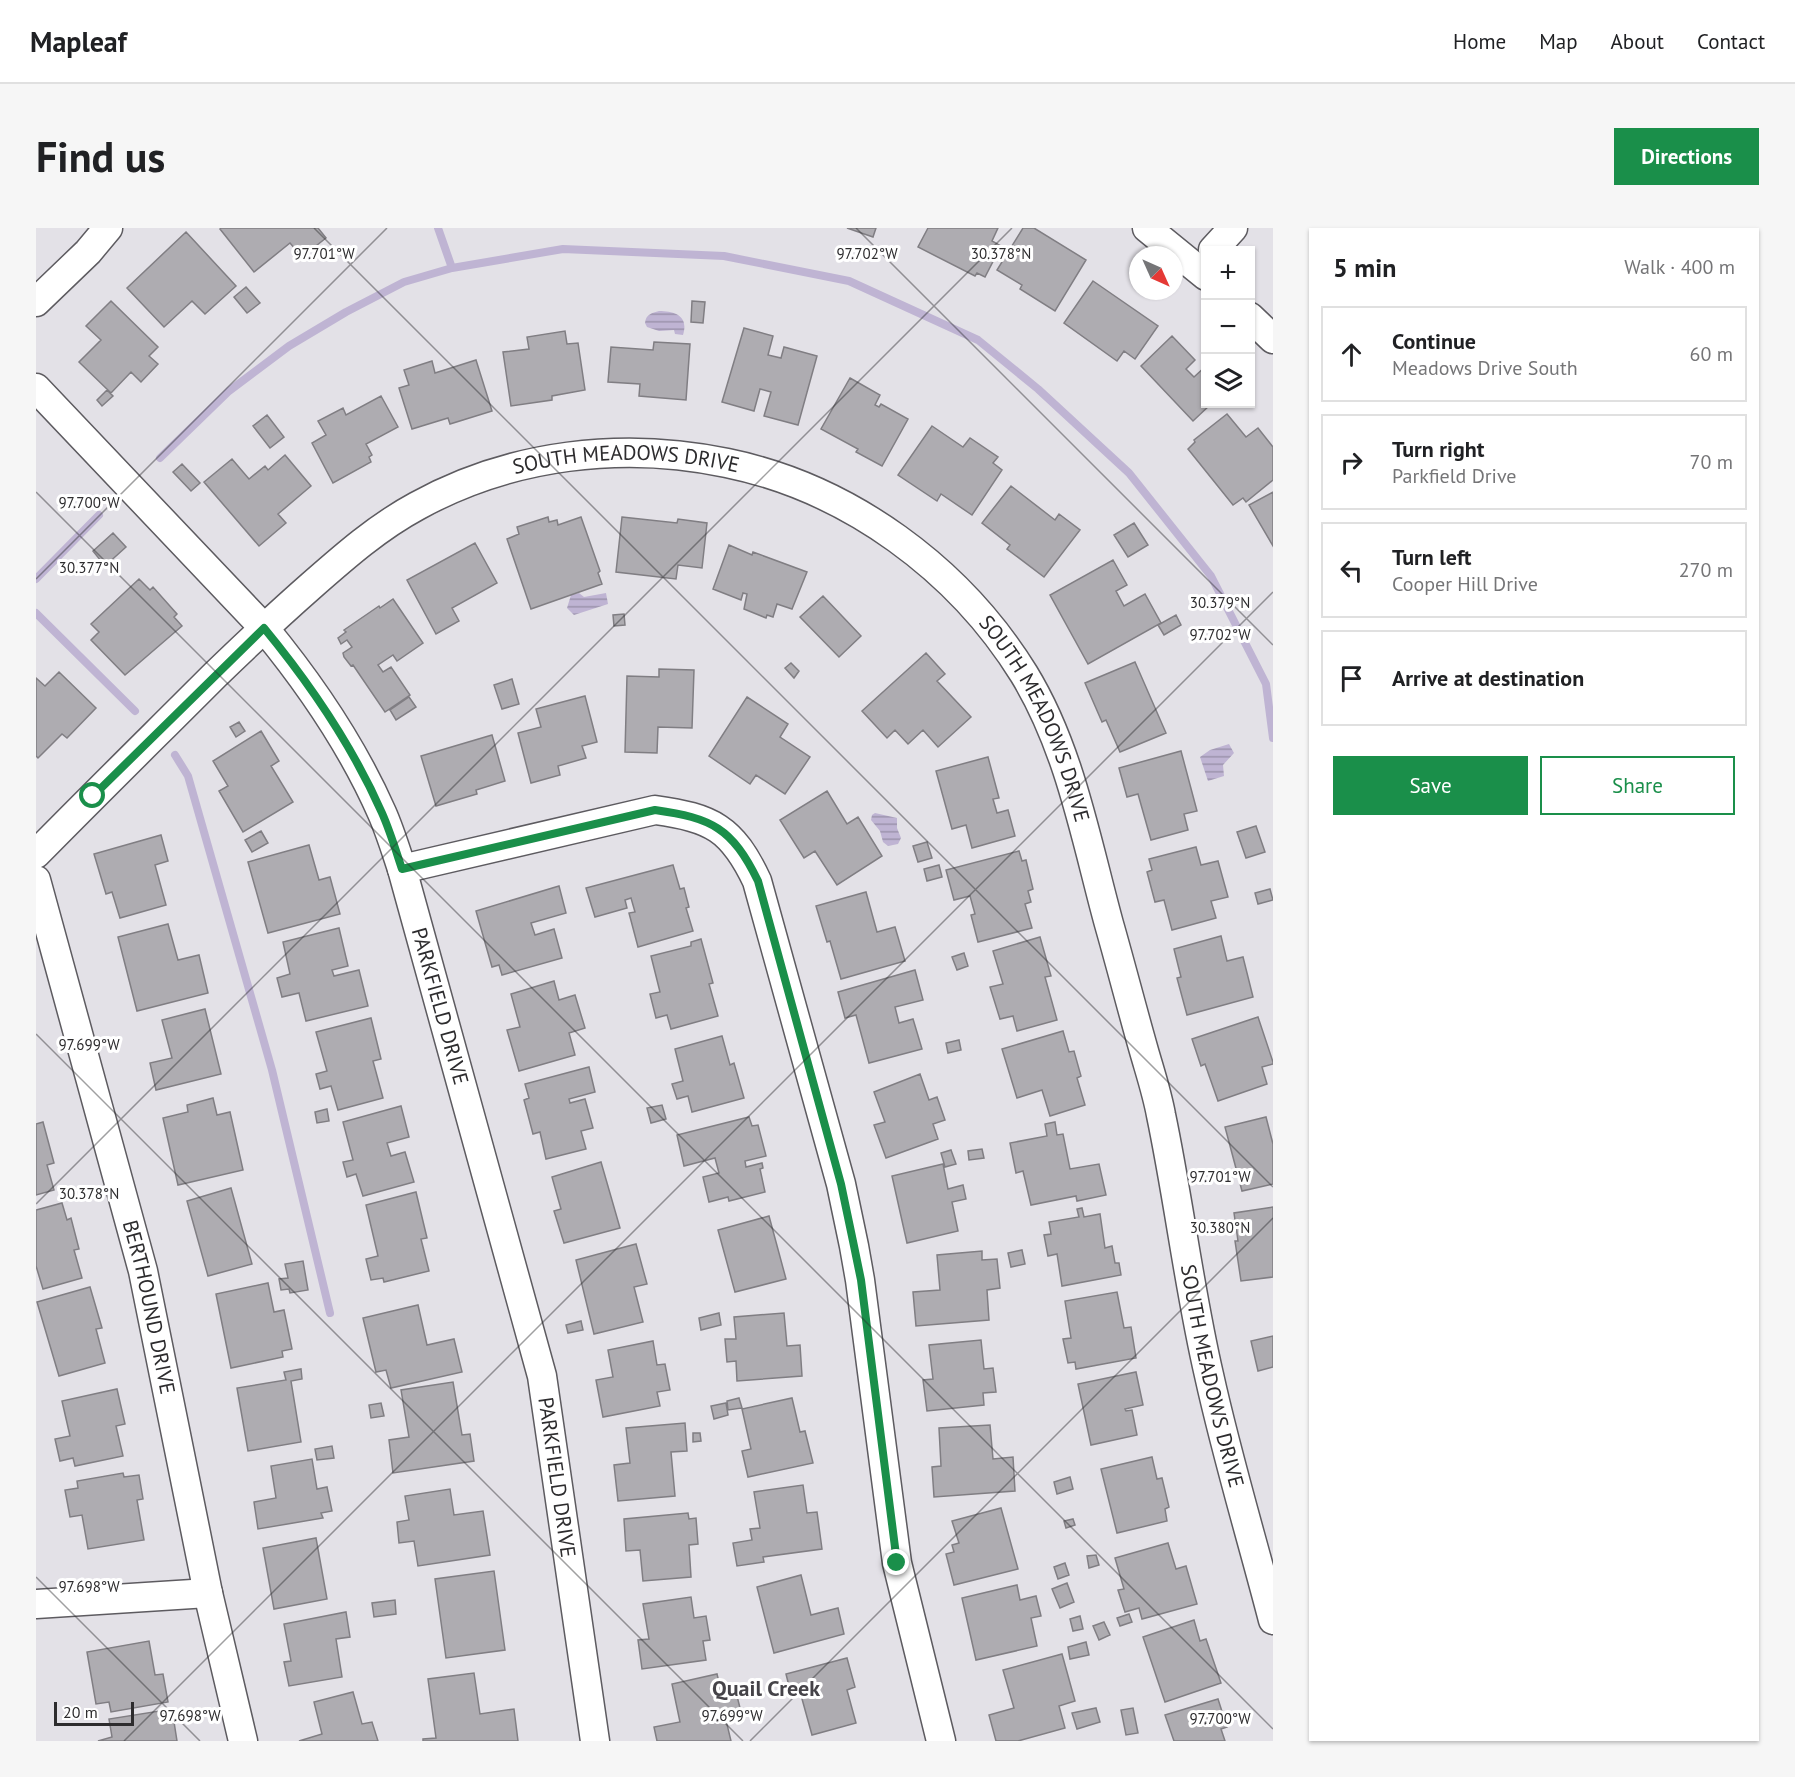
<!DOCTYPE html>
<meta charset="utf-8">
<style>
body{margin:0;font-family:"PT Sans",sans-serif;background:#f6f6f6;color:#202124}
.controls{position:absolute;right:18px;top:18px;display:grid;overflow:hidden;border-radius:0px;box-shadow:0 2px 4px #0004}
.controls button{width:54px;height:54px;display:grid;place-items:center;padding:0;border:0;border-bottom:2px solid #e0e0e0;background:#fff;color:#202124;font:30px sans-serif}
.compass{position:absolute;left:1093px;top:18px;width:54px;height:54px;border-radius:50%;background:#fff;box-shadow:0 2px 4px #0004;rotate:135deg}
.scale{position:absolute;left:18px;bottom:15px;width:80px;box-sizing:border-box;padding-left:6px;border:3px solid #2d2c2e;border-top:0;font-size:16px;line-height:21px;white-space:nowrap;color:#2d2c2e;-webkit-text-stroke:4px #fff;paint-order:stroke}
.stop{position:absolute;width:18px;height:18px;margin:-14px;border:4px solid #1a8f4a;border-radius:50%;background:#fff}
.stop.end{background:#1a8f4a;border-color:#fff;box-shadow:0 2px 6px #0008}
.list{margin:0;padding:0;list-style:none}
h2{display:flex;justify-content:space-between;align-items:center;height:78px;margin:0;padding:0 24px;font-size:26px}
h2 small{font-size:20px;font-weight:400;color:#757577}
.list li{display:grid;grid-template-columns:39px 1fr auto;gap:18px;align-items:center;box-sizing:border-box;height:96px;margin:0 12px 12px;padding:0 12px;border:2px solid #e0e0e0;border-radius:0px}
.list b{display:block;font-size:22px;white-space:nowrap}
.list p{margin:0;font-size:20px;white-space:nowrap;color:#757577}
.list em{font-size:20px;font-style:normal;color:#757577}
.actions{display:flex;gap:12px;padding:18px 24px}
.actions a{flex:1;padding:14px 0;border:2px solid #1a8f4a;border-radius:0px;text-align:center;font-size:21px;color:#1a8f4a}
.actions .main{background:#1a8f4a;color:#fff}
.icon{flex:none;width:33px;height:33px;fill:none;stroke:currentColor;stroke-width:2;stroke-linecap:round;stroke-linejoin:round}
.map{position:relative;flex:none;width:1237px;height:1513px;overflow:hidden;border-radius:0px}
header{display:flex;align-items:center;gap:36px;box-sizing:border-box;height:84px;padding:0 30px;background:#fff;border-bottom:2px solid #e0e0e0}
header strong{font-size:28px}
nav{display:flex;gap:33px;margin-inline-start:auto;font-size:21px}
.intro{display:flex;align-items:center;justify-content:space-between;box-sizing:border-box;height:144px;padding:0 36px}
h1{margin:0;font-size:42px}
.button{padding:15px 27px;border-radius:0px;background:#1a8f4a;color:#fff;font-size:21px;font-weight:700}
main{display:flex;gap:36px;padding:0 36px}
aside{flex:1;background:#fff;border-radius:0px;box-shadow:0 2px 4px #0004}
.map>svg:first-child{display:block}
</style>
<header>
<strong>Mapleaf</strong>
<nav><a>Home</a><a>Map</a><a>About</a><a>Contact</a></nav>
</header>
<div class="intro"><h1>Find us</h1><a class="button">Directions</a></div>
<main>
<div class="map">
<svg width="1237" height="1513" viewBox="0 0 1237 1513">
<defs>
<pattern id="water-rules" width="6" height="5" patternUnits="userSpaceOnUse" patternTransform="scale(1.5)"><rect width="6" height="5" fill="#bfb4d3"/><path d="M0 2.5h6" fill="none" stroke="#9c93ac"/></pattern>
</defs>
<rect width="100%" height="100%" fill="#e3e1e7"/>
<path fill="url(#water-rules)" d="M623 83C639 83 653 88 647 107L639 106 638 102 623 103 611 99 609 95C610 86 616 85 623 83Z
M543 365 548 369 570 365 572 376 538 387 531 380 535 367Z
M1193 516 1198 525 1187 537 1188 548 1172 553 1164 529 1174 522Z
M839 585 861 590V600L865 610 862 616 852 618 847 614 844 603 835 592 836 587Z"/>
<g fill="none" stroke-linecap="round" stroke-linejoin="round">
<path stroke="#bfb4d3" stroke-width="8" d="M402 0 416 40
M124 230 193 163 253 118 310 84 368 54 416 40 527 21 688 28 813 53 942 112 1002 161 1093 245 1175 348 1230 456 1237 510
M0 351 63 287
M0 385 99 483
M139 527 152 548 236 842 294 1085"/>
</g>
<path fill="#aeacb1" stroke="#807e83" stroke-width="1.5" d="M185 0H282L290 10 266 29 254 15 218 44 184 1Z
M811 0H840L837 9Z
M892 0H962L956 13 965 18 949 49 941 45 939 48 882 19Z
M987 0H998L1050 32 1019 83 984 61 986 57 961 42Z
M150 4 200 58 169 86 156 73 128 99 91 60Z
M1057 53 1122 98 1099 131 1088 123 1081 133 1028 95Z
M210 59 224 75 211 85 198 69Z
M75 73 122 119 113 128 122 136 105 154 95 144 75 165 43 134 65 112 50 98Z
M656 73 669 74 667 95 655 94Z
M708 100 737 108 732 127 745 130 748 119 781 128 762 197 728 188 735 164 724 161 718 183 686 174Z
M529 103 531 116 542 115 549 162 516 168V172L475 178 467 124 493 121 491 109Z
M1136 108 1159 132 1150 141 1158 149 1170 138V176H1175L1157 193 1105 138Z
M618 114 654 116 650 172 603 168 604 156 572 154 575 119 617 122Z
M440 132 456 183 414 196 412 190 376 201 363 160 373 157 368 142 396 133 399 145Z
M814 150 844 167 839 177 843 179 845 176 872 191 846 238 820 224 822 221 785 201Z
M71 162 77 168 66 178 61 172Z
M345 168 362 199 330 216 336 227 333 229 335 234 297 255 276 215 290 207 282 193 307 180 310 187Z
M1191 186 1210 209 1222 200 1237 219V252L1210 274 1207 270 1197 277 1152 221 1159 214 1158 212Z
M231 187 248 209 234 220 217 198Z
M896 198 927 219 934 210 962 229 957 235 966 242 936 287 905 266 901 273 862 247Z
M249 227 275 258 242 286 250 295 223 318 168 254 196 231 213 251 229 238 232 242Z
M146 236 164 255 155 263 137 244Z
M975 258 1019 292 1023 286 1044 302 1008 349 971 321 974 317 946 295Z
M1237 264V318L1213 277Z
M512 289 513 294 521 292 522 297 545 289 564 343 562 345 566 356 495 381 471 311 483 306 481 299Z
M586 289 641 295 642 291 671 295 666 340 642 337 640 351 580 344Z
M1098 295 1112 317 1092 329 1078 307Z
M77 305 90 319 69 338 57 323Z
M439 315 461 355 416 380 423 393 400 406 371 352Z
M693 317 716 327 717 324 771 344 756 381 741 376 737 389 731 387 730 390 708 381 711 366 707 365 705 372 677 361Z
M1077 332 1091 357 1080 363 1088 378 1109 366 1125 395 1052 436 1014 367Z
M103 351 114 362 117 359 141 386 138 389 146 398 89 447 55 412 63 404 55 396Z
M787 368 825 408 803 429 764 389Z
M357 371 387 415 361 433 357 427 342 437 347 444 355 439 374 467 349 484 317 437 315 438 308 429 307 425 316 419 311 412 305 416 302 410 310 404 308 402 343 378 344 380Z
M588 386 589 397 578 398 577 387Z
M1140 387 1145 397 1128 407 1122 397Z
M890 425 909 446 901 453 935 489 902 519 887 502 872 516 859 502 851 510 826 483Z
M1099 434 1130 505 1084 524 1070 492 1066 494 1049 455Z
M755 435 763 443 758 450 749 440Z
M623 441 658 442 656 500 622 499 621 525 589 524 591 448 623 449Z
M23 444 60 480 31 510 26 506 2 530 0 528V450L9 458Z
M476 451 483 476 466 481 458 457Z
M549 468 561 514 546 518 550 530 522 538 524 547 495 555 482 505 505 499 500 481Z
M373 469 380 479 360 492 354 482Z
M711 469 752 496 744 509 774 529 749 566 720 547 714 556 673 528Z
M203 494 209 503 200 509 194 499Z
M225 503 243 533 235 538 257 574 207 604 183 563 192 558 177 533Z
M456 507 469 553 440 562 441 566 400 578 385 528Z
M1145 523 1161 583 1148 586 1152 602 1115 612 1102 566 1091 569 1083 540Z
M952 529 963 570 957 571 961 585 972 582 979 608 936 620 930 597 916 601 900 543Z
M791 563 811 596 822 589 846 628 801 657 779 623 768 630 744 592Z
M1220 598 1229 624 1210 630 1201 604Z
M225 603 232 615 216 624 209 612Z
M125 607 132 633 119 637 130 677 84 690 76 664 70 666 58 626Z
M891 614 896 630 882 634 877 618Z
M273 617 283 652 294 649 304 686 232 705 212 634Z
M1160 619 1165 637 1182 633 1192 669 1175 673 1180 690 1136 702 1128 672 1119 674 1111 644 1116 642 1113 631Z
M983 623 986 633 990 632 997 661 992 663 995 674 989 676 996 700 942 714 935 687 939 686 934 668 918 672 910 642Z
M637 637 644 661 648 660 653 679 650 680 657 703 602 719 593 685 599 684 595 670 589 672 591 680 559 689 550 660Z
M903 637 906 649 891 653 888 641Z
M523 658 530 685 495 695 499 707 518 701 526 730 466 747 463 737 456 739 440 683Z
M1234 661 1237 672 1222 676 1219 665Z
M830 664 841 704 859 699 869 733 805 751 794 713 791 714 780 678Z
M132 696 142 732 163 727 172 765 101 783 82 709Z
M303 700 312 738 296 742 298 748 323 742 332 778 270 793 263 765 246 769 241 750 254 746 247 714Z
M1185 708 1191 733 1207 729 1217 769 1151 787 1141 750 1145 749 1138 721Z
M1004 709 1015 748 1009 749 1021 792 981 803 977 788 964 791 954 759 967 756 957 723Z
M665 711 677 755 673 756 682 788 635 801 631 787 620 790 614 766 624 764 615 728 655 718V714Z
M928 725 932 738 921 742 916 729Z
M879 742 887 772 859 779 863 795 877 791 886 821 833 835 820 787 809 790 802 764Z
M518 753 523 772 539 767 549 800 533 805 539 827 483 843 471 802 484 799 475 766Z
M169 781 185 846 120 862 114 835 136 830 126 792Z
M1222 789 1237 834V836L1226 839 1231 856 1182 873 1169 836 1165 838 1156 811Z
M335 790 345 831 337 833 347 870 302 882 295 858 284 861 280 846 291 843 280 804Z
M1027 803 1033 824 1038 823 1045 848 1041 850 1049 877 1014 888 1006 862 981 870 966 821Z
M686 808 694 837 698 835 708 870 656 884 652 868 641 871 636 856 647 853 639 821Z
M923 812 925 822 912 825 910 815Z
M553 839 559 864 533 871 534 875 549 871 557 900 545 903 550 921 510 931 504 904 497 906 488 872 493 870 489 856Z
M884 846 893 872 901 869 909 892 897 896 902 911 850 930 838 897 849 894 838 864Z
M177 870 181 887 194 884 207 942 142 957 127 890 152 884 151 877Z
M626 877 630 891 615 895 611 880Z
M365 878 373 909 351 915 355 928 369 924 378 954 327 968 320 946 311 949 307 934 317 932 307 894Z
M291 881 293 893 281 895 279 884Z
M713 889 716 898 722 897 730 928 709 933 710 939 726 935 727 940 724 941 729 964 693 973 692 969 673 974 667 949 683 945 679 930 648 938 641 907Z
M1230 889 1237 916V956L1206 963 1189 899Z
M7 894 18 935 11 937 18 962 0 967V896Z
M1019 894 1021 907 1027 906 1034 941 1063 936 1070 967 1041 973 1040 968 995 977 987 943 980 945 974 915 1011 908 1009 896Z
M946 921 948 930 933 932 932 923Z
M915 922 920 936 909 939 905 925Z
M565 934 584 1000 528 1015 518 983 525 981 516 949Z
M907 936 912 961 927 957 930 971 916 974 922 1003 871 1015 856 948Z
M195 960 216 1036 172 1048 151 973Z
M380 964 391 1010 385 1011 393 1043 348 1054 347 1050 335 1052 330 1031 342 1028 330 977Z
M26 975 31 992 35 990 43 1021 38 1022 46 1050 7 1061 0 1038V982Z
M1237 979V1049L1205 1053 1199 1013H1202L1198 985Z
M1046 980 1048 989 1064 986 1069 1020 1076 1018 1079 1035H1083L1085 1047 1026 1058 1021 1026 1012 1028 1008 1007 1015 1006 1013 994 1043 989 1041 981Z
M733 988 750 1051 699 1064 682 1002Z
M600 1016 611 1056 598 1059 607 1094 558 1106 540 1032Z
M986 1022 989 1036 975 1039 972 1025Z
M946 1023V1032L961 1031 964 1060 951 1062 953 1092 880 1098 877 1064 904 1062 901 1027Z
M267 1033 272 1062 254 1065 253 1061 245 1062 243 1051 252 1050 249 1036Z
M232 1055 238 1084 248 1082 256 1121 246 1123 247 1129 195 1140 180 1066Z
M54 1059 66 1100 60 1101 69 1135 23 1148 1 1074Z
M1081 1064 1088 1100 1095 1099 1100 1130 1040 1141 1039 1134 1032 1135 1027 1111 1035 1110 1029 1073Z
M382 1077 391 1117 418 1111 426 1144 355 1160 350 1142 340 1144 327 1090Z
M683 1085 685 1097 665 1102 663 1090Z
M748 1085 751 1118 764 1117 766 1148 701 1153 700 1133 691 1134 689 1111H700L698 1089Z
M545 1093 547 1102 532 1105 530 1097Z
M1237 1108V1139L1222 1143 1215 1113Z
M945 1112 948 1141 957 1140 960 1164 947 1165 948 1177 891 1183 887 1152 897 1151 893 1117Z
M617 1113 621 1137 629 1136 634 1162 621 1164 624 1178 567 1189 560 1152 577 1149 572 1122Z
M265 1141 266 1151 255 1153 265 1214 212 1223 201 1160 250 1152 248 1144Z
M1100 1144 1107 1177 1089 1181 1090 1183 1096 1182 1101 1207 1055 1217 1042 1156Z
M417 1154 426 1207 434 1206 438 1233 357 1245 353 1212 373 1209 365 1162Z
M81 1161 89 1196 80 1198 87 1228 39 1238 37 1230 24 1233 19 1211 34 1208 26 1173Z
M703 1170 706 1180 692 1182 691 1173Z
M756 1170 764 1204 769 1203 777 1235 712 1249 706 1223 715 1221 706 1181Z
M345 1175 348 1188 335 1190 333 1177Z
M690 1175 692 1187 678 1191 675 1178Z
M649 1195 651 1223 635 1224 639 1268 582 1273 578 1237 594 1235 590 1200Z
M954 1197 957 1231 977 1229 979 1263 898 1269 896 1239 905 1238 903 1200Z
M657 1205H664L665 1213 657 1214Z
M296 1218 298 1230 281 1232 279 1221Z
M1116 1229 1121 1251 1126 1250 1133 1279 1129 1281 1131 1293 1081 1305 1065 1241Z
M276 1231 281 1261 291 1259 296 1283 285 1285 287 1290 222 1301 218 1274 240 1270 235 1238Z
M87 1245 88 1249 103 1247 107 1271 101 1272 108 1312 52 1321 46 1287 34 1289 29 1262 42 1260 41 1253Z
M1034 1249 1037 1261 1021 1266 1018 1254Z
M767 1257 771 1285 781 1284 786 1321 727 1329 728 1334 701 1338 697 1315 716 1312 714 1301 724 1300 718 1264Z
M414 1261 418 1287 447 1283 454 1327 382 1338 378 1313 363 1315 361 1294 373 1292 369 1268Z
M965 1280 982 1341 918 1357 910 1326 918 1324 916 1317 923 1315 916 1293Z
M652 1285 653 1291 660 1290 662 1316 653 1317 655 1349 607 1353 604 1322 590 1323 588 1291Z
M1037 1291 1039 1297 1030 1300 1028 1293Z
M280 1310 291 1371 238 1381 227 1320Z
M1132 1315 1140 1341 1150 1338 1161 1376 1106 1391 1103 1380 1089 1384 1082 1362 1088 1361 1079 1330Z
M1060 1327 1063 1337 1053 1340 1051 1328Z
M1029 1335 1033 1347 1022 1351 1018 1339Z
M458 1343 469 1422 410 1430 399 1351Z
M765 1347 775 1387 802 1380 808 1406 738 1425 721 1359Z
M1031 1355 1038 1374 1024 1380 1016 1361Z
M981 1357 984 1372 1000 1368 1005 1388 995 1390 1001 1418 940 1432 926 1370Z
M655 1369 658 1390 670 1388 674 1412 667 1413 670 1432 606 1441 602 1412 613 1411 607 1376Z
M359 1372 360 1386 338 1389 336 1375Z
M310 1384 314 1409 300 1411 306 1449 253 1458 248 1434 255 1433 248 1396Z
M1093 1386 1096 1394 1084 1398 1081 1390Z
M1044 1388 1047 1401 1037 1403 1034 1391Z
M1158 1392 1164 1413 1170 1411 1185 1455 1129 1474 1107 1409Z
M1068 1394 1074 1407 1063 1412 1057 1398Z
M113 1413 119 1447 127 1446 132 1474 75 1484 73 1474 60 1476 51 1424Z
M1050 1414 1053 1427 1034 1431 1032 1419Z
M1026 1426 1039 1473 1023 1478 1029 1500 982 1513H960L953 1487 978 1480 967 1442Z
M811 1430 819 1459 811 1462 820 1495 776 1507 763 1460 754 1462 750 1446Z
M438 1445 444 1486 478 1481 482 1513H387V1511L400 1510 392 1451Z
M681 1446 687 1471 701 1468 705 1484 689 1488 695 1513H621L618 1499 644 1494 636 1456Z
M317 1464 326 1496 336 1494 342 1513H263L286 1506 278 1474Z
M1182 1471 1191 1499 1185 1501 1189 1513H1138L1129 1487Z
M1060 1480 1064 1494 1041 1501 1036 1485Z
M1097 1480 1102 1505 1090 1507 1085 1482Z
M136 1481 141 1513H62L76 1509 73 1491Z"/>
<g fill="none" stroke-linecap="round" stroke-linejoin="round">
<g stroke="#5d5b60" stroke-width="31">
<g id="minor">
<path d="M1111 0 1170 48"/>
<path d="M1177 22 1197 0"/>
<path d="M0 74 52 24 72 0"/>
<path d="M1214 89 1237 111"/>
<path id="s1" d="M0 160 228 400C275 457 316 517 346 585 354 603 360 623 366 641L506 1148 559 1513"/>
<path id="s2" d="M0 626C59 566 119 507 179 447 211 416 243 386 276 357 309 328 342 299 381 278 475 226 587 213 691 235 813 260 923 341 988 446 1034 521 1050 612 1073 696 1085 738 1096 781 1108 823 1114 844 1121 865 1125 887 1143 973 1153 1061 1173 1147 1191 1229 1216 1311 1237 1392"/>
<path d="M366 641 619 582C676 590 696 600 721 653L805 956 818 1018 824 1052 861 1335 905 1513"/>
<path id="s3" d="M0 652 107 1043 172 1365 207 1513"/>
<path d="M0 1376 172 1365"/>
</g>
</g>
<use href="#minor" stroke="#fff" stroke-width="28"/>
</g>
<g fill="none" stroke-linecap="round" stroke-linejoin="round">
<path stroke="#1a8f4a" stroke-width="8" d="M57 568 228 400C275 457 316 517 346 585 354 603 360 623 366 641L619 582C676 590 696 600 722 653L805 956 818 1018 825 1052 861 1335"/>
</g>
<path fill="none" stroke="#2d2c2e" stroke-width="1.5" stroke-opacity="0.45" d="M278 0 1237 959M820 0 1237 417M0 264 1237 1501M0 351 351 0M0 806 707 1513M0 976 976 0M0 1349 164 1513M88 1513 1237 364M714 1513 1237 990"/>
<g text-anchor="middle" stroke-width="6" stroke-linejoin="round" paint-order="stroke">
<g font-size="21" fill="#2d2c2e" stroke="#fff">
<text dy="7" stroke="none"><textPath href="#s2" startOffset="735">SOUTH MEADOWS DRIVE</textPath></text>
<text dy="7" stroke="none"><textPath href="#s2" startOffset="1256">SOUTH MEADOWS DRIVE</textPath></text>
<text dy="7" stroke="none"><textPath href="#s1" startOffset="753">PARKFIELD DRIVE</textPath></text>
<text dy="7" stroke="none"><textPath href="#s3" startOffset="442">BERTHOUND DRIVE</textPath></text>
<text dy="7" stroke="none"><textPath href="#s2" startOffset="1940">SOUTH MEADOWS DRIVE</textPath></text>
<text dy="7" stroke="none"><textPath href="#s1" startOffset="1239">PARKFIELD DRIVE</textPath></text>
</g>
<g font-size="22" font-weight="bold" fill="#454348" stroke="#fff">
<text x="730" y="1468">Quail Creek</text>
</g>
</g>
<g font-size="15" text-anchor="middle" fill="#2d2c2e" stroke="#fff" stroke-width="6" stroke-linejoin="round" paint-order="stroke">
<text x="288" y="31">97.701°W</text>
<text x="831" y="31">97.702°W</text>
<text x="965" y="31">30.378°N</text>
<text x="53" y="280">97.700°W</text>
<text x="53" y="345">30.377°N</text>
<text x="1184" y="380">30.379°N</text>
<text x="1184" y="412">97.702°W</text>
<text x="53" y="822">97.699°W</text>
<text x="1184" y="954">97.701°W</text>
<text x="53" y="971">30.378°N</text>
<text x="1184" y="1005">30.380°N</text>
<text x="53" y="1364">97.698°W</text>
<text x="154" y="1493">97.698°W</text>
<text x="696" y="1493">97.699°W</text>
<text x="1184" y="1496">97.700°W</text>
</g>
</svg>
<div class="controls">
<button>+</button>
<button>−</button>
<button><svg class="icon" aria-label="layers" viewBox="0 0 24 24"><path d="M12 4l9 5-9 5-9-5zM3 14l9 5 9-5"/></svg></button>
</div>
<svg class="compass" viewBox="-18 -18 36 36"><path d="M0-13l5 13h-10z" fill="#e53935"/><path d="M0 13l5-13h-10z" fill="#757577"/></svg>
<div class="scale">20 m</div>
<div class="stop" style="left:57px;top:568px"></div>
<div class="stop end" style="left:861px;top:1335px"></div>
</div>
<aside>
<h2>5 min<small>Walk · 400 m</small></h2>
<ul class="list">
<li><svg class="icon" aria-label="ahead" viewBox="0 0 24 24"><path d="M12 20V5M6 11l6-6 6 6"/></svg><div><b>Continue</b><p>Meadows Drive South</p></div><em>60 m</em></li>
<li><svg class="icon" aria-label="right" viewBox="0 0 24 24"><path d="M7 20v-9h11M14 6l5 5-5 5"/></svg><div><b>Turn right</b><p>Parkfield Drive</p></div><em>70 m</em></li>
<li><svg class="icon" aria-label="left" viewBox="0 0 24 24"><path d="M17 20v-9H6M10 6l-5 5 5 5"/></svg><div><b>Turn left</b><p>Cooper Hill Drive</p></div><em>270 m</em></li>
<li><svg class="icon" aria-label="arrive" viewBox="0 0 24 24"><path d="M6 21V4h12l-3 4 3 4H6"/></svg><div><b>Arrive at destination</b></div></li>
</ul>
<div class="actions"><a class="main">Save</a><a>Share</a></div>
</aside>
</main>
